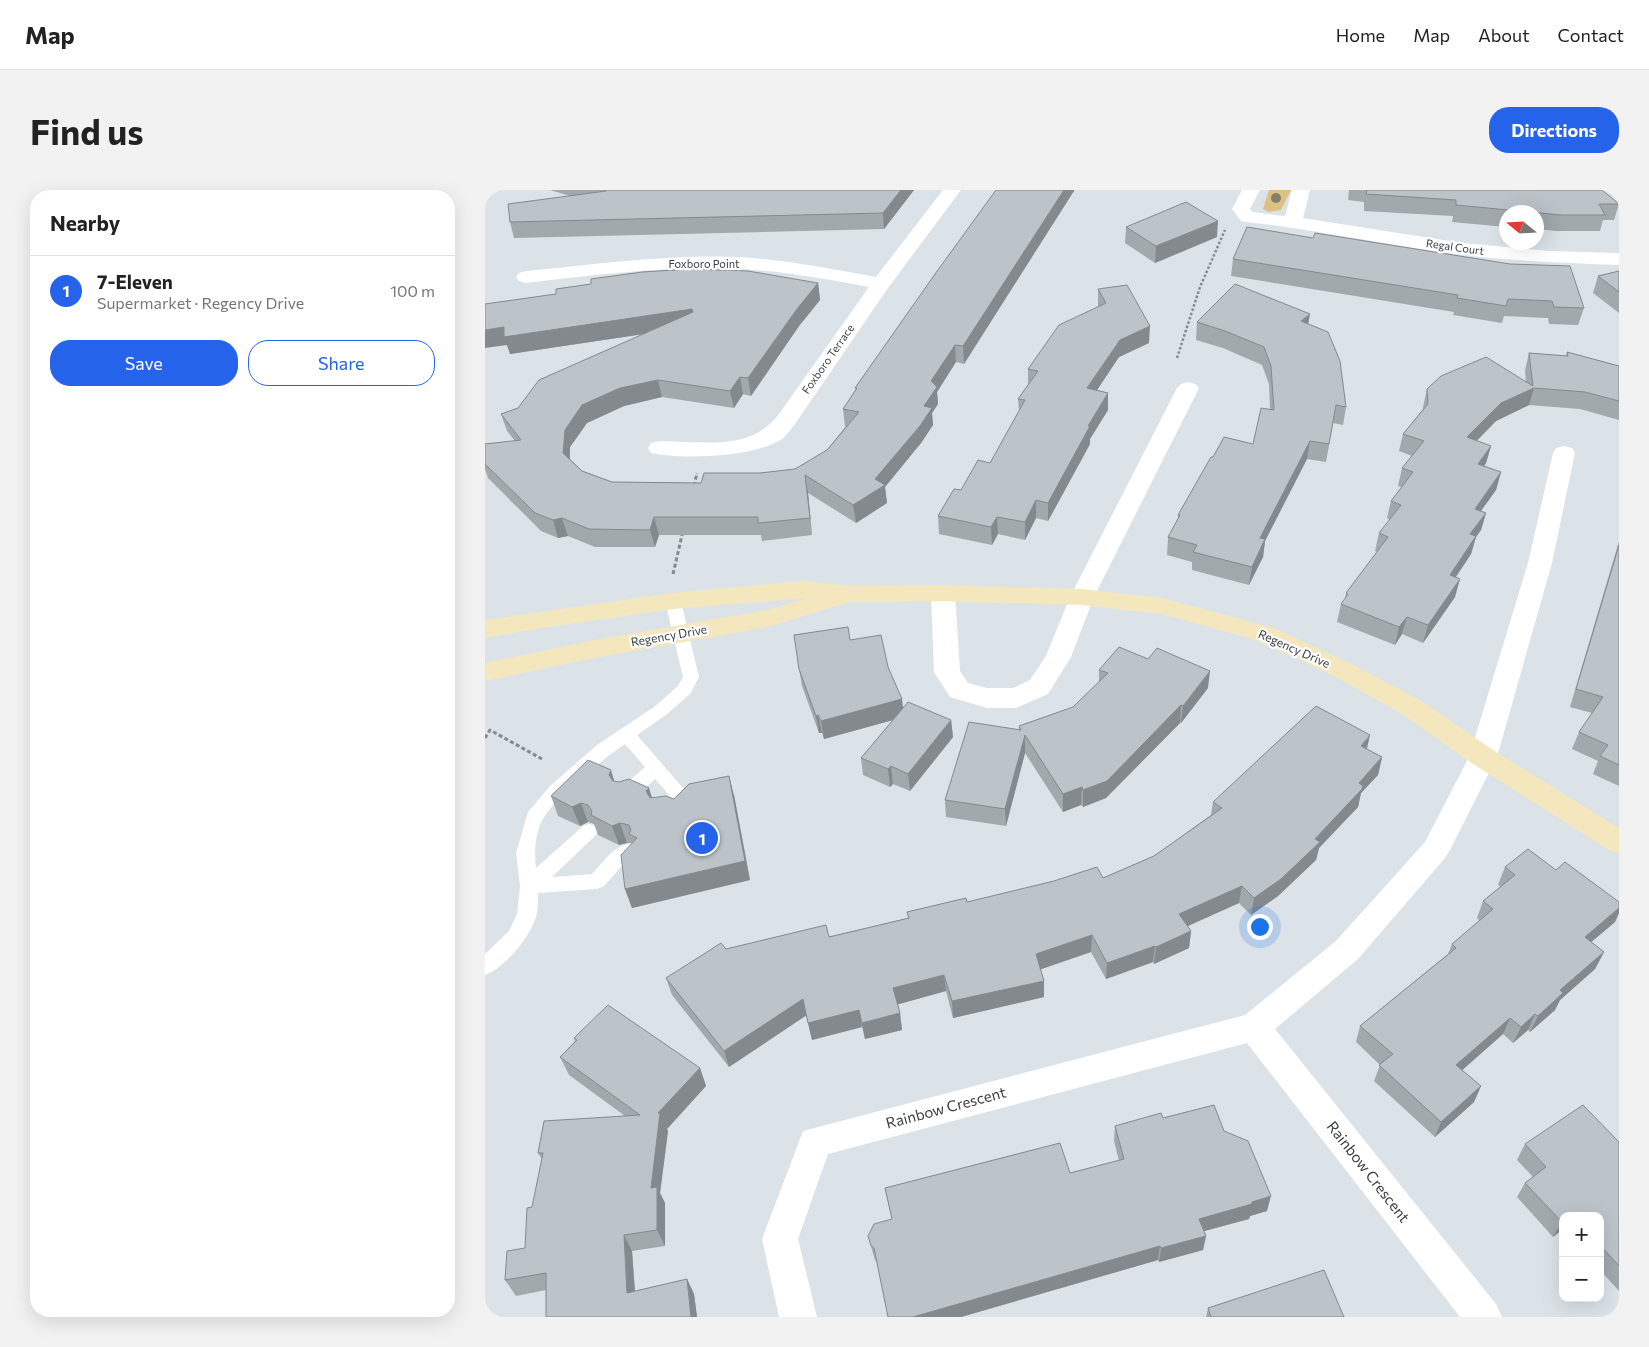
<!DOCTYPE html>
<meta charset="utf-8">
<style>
body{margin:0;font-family:Commissioner,sans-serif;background:#f2f2f2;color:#222}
.controls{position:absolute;right:15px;bottom:15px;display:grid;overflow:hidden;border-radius:10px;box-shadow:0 5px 20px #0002}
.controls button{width:45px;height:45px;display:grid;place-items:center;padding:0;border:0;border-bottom:1px solid #e0e0e0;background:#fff;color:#222;font:25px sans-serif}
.compass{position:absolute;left:1014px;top:15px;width:45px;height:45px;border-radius:50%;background:#fff;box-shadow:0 5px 20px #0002;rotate:288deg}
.you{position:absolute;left:774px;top:736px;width:18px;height:18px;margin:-12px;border:4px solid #fff;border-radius:50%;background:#1a73e8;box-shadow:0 0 0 8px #1a73e833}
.badge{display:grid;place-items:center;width:32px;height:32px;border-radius:50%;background:#2563eb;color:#fff;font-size:16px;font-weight:700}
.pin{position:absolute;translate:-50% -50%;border:2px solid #fff;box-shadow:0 1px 5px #0006}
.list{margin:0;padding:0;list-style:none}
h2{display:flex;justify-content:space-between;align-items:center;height:65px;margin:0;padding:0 20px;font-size:21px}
h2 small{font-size:16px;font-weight:400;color:#767676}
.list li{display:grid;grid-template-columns:32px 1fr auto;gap:15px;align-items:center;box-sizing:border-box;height:70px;padding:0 20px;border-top:1px solid #e0e0e0}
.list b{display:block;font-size:19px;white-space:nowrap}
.list p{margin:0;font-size:16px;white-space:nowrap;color:#767676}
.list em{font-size:16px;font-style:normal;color:#767676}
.actions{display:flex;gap:10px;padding:15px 20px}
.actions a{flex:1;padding:11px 0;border:1px solid #2563eb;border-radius:20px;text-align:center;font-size:18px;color:#2563eb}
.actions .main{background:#2563eb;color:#fff}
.map{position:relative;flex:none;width:1134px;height:1127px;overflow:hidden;border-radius:20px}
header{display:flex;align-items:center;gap:30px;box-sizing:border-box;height:70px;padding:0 25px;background:#fff;border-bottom:1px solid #e0e0e0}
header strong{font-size:24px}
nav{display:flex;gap:28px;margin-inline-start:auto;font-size:18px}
.intro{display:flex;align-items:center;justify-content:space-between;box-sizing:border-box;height:120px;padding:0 30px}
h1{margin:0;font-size:35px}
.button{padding:12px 22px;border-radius:20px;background:#2563eb;color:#fff;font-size:18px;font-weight:700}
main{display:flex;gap:30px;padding:0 30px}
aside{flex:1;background:#fff;border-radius:20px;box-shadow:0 5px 20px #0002}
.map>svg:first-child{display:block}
</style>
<header>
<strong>Map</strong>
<nav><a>Home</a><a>Map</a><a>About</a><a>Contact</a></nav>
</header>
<div class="intro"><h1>Find us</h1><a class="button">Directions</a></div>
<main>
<aside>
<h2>Nearby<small></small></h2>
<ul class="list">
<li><span class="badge">1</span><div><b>7-Eleven</b><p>Supermarket · Regency Drive</p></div><em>100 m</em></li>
</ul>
<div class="actions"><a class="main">Save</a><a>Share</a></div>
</aside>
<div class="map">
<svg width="1134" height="1127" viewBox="0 0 1134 1127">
<rect width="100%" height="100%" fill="#dbe3e8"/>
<path fill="#dbc280" d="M784 0H806L796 20 784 22 778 19Z"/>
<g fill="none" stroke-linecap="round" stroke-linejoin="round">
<path stroke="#858a8d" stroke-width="2.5" stroke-dasharray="2.5 2" stroke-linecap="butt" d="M692 168 715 97 740 40
M211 288 212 283"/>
<path stroke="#858a8d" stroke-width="3" stroke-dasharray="4 2.5" stroke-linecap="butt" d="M209 296 211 287
M188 384 198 341
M0 548 5 540 57 569"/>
<path fill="#fff" fill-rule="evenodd" d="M188 406 194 407 196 411 214 487 205 504 181 525 152 545 204 605C198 616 186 630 173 626L170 621 184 605 170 589C160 598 149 613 135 609L132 604 135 599 160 577 140 554C118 569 70 607 58 629 50 643 49 663 51 678L98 636 104 634 110 636 113 641 110 646 67 687 107 684C118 673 132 650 149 655L151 660 119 696 112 699 53 703C53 709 53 717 52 723 48 744 20 778 0 785V764L24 741 32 724 35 696 31 663 43 622 65 596 112 555 169 517 193 496 198 487 180 411 182 407Z"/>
<path fill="#fff" fill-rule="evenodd" d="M458 0H476L403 98 310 234C306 239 302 245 297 249 271 267 197 270 166 263L163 258 166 253C178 250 189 252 201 252 238 253 270 255 294 224L384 97C341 89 299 81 255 79 184 75 112 85 41 93L34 91 31 87 34 83 41 81C112 74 184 64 255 67 301 70 346 79 391 87Z
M757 0H775L765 19 768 22 800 26 807 0H825L818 28 977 53 1065 61 1134 63V75C1082 73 1030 71 978 65 905 56 834 40 762 32L756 31 747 19Z
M703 192 710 194 714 198 609 407 586 467 563 504 531 518H502L465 507 449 482 446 403 449 397 458 395 467 397 470 403 475 481 483 493 502 498H528L545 490 561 466 585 407 692 198 696 194Z
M1079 256 1087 258 1090 263 1067 373 1012 567 965 660 960 668 873 769 790 839 1011 1114 1017 1127H975L762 853 343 964 313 1049 332 1127H294L277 1049 318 941 760 825 851 751 940 652 984 567 1043 373 1068 263 1071 258Z"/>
<path fill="#f4e7be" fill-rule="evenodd" d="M318 391 366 396 458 395 597 399 677 408 789 438 867 474 935 510 1008 560 1134 638V663L1124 660 988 574 917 524 849 486 771 450 677 424 597 415 458 411 364 412 283 437 104 469 0 491V473L104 451 282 420 323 408 188 419 57 438 0 448V430L188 403Z"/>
</g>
<circle fill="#827f6d" cx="791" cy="8" r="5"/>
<path fill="#a2a9ad" d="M65 0H429L399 39 29 48 25 32 85 6Z
M511 0H589L479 174 471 172 452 202 453 214 447 223 448 235 436 253 400 297 402 313 371 333 323 303 327 345 277 351 276 345H174L170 357H110L83 346 73 348 56 341 3 288 0 279V254L30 251 22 241 16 224 33 218 160 144 25 164 22 155 333 93 335 110 314 136 266 206 258 204 249 218 177 207 139 216 102 233 85 257V269L97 281 127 292 216 293 275 283 310 279 342 260 361 236H360L358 219 371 200 370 198Z
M864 0H1117L1134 14 1129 30H1118L1115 41H1071L1052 39V22H1022V37L967 32 968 26 879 21V12L863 10Z
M641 37 732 47 670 73 640 53Z
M762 37 1099 118 1093 135 1064 134 1063 128 1019 126 1017 133 968 125 969 122 746 86 748 69Z
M1134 81V123L1108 103 1113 86Z
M613 99 664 153 634 167 612 200 623 203V220L605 249V254L563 331 551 328 540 350 513 344 507 355 454 344 453 326 476 300 505 273 534 221 533 209 543 195V179L613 117Z
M712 132 823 134 861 217 858 235 848 233 841 272 822 269 780 351 778 367 764 395 707 380V372L682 365 683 347 693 329V325L728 267 768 254 785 220 784 194 777 175 738 158 711 150Z
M1082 162 1134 176V230L1095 219 1044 215 1011 231 992 251 1006 256 1001 273 999 276 1016 282 1011 300 996 321 1001 323 996 340 991 347 986 364 971 387 970 407 938 453 917 444 910 455 852 432 856 414 860 409 861 403 892 362 890 361 894 343 905 330 902 328 906 311 917 297 913 296 917 278 927 266 914 261 918 244 938 219V217L942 199 1041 192 1040 180 1044 163 1081 166Z
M1134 351V596L1108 584 1113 571 1087 559 1094 542 1107 523 1085 517Z
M403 477 418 517 466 530 468 547 425 601 408 594 405 597 378 585 376 568 408 530 339 549 337 543H334L317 496 314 479Z
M614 480 723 498 696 533H695L621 608 598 617 596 615 578 622 540 563 521 636 461 627 460 610 534 539V536L588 517 614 492Z
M882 559 897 567 893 585 876 603 873 617 834 658 831 670 793 706 766 725 754 713 702 736 706 741 704 758 669 774 668 772 621 789 606 762 555 779 559 791V807L468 828 461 801 412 814 415 823 417 840 380 849 377 837 327 850 321 825 244 877 187 805 181 788 241 759 344 747 423 728 422 722 618 688 669 666 726 625 728 612Z
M129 591 167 608 189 609 249 605 265 690 147 718 140 699 147 653H142L134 655 113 645 109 634 103 632 95 636 73 626 66 606Z
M1020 677 1071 680 1134 712V723L1130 732 1106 752 1119 762 1110 779 1075 810 1070 820 1045 842 1043 840 1028 853 1018 844 977 880 996 896 989 912 950 947 889 891 895 875 871 852 875 836 963 764 967 754 995 731 992 728 998 711 1016 697 1013 695Z
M89 848 215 878 221 896 182 939 183 941 175 1003 180 1013V1056L147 1061 150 1101 202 1089 209 1104 212 1127H61V1100L31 1106 20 1090 40 1058 57 969 53 963 140 926 84 885 75 867 90 851Z
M678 928 739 941 782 1021 765 1026 764 1029 719 1041 721 1046 718 1060 674 1072 673 1070 476 1127H403L392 1072 390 1070 383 1046 407 1030 400 998 585 983 634 971 629 951 630 936Z
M1134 952V1101L1115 1080V1026H1078V1039L1068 1047 1032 1007 1040 993 1048 987 1032 970 1040 954Z
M723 1118 859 1127H721Z"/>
<path fill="#84898d" d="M416 0H429L399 39 398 23Z
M579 0H589V1L479 174 478 156Z
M733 31 732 47 670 73 671 56Z
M333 93 335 110 314 136 266 206 263 188 312 119Z
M207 119 211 136 25 164 22 155 0 158V140L19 137Z
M825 124 822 141 816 131Z
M665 136 664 153 634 167 602 215V198L635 150Z
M470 155 471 172 452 202 453 214 447 223 448 235 436 253 400 297 402 313 371 333 368 315 390 289 439 216 446 191Z
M255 187 258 204 249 218 245 201Z
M173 190 177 207 139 216 102 233 85 257 84 281 78 263 80 240 97 215 135 198Z
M1049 198 1044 215 1011 231 977 265 982 247 1016 213Z
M623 203V220L605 249V254L563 331V313L603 236Z
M825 251 822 269 780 351 778 367 764 395 767 377 775 348Z
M1006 256 1001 273 988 292 993 274Z
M1016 282 1011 300 985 336 990 319Z
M320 285 323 303 327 345 325 328Z
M551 310V328L540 350V332Z
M1001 323 996 340 991 347 986 364 960 403 965 385 985 344Z
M169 327 174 345 170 357 165 340Z
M512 327 513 344 507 355 506 337Z
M77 328 83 346 73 348 68 330Z
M975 389 970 407 938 453 943 435Z
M922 427 917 444 910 455 914 437Z
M725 481 723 498 696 533 698 516Z
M417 509 419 527 339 549 336 531Z
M696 515 695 533 621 608 598 617V600Z
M333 525 337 543H334L331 526Z
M466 530 468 547 425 601 423 584Z
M540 545V563L521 636 520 619Z
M885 545 881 563 876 556Z
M897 567 893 585 876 603 873 617 834 658 831 670 793 706 766 725 769 708 830 649 874 593Z
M406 576 408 594 405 597 403 579Z
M126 580 132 600 124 585Z
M244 586 249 605 265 690 147 718 140 699Z
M597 597 596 615 578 622V604Z
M164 598 170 617 161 601Z
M96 613 103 632 95 636 87 617Z
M135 633 142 653 134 655 127 636Z
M757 696 754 713 692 741 694 724Z
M1134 718V723L1130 732 1092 764 1100 747Z
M706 741 704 758 669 774 671 757Z
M607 745 606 762 551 781V764Z
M670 756 668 772 621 789 622 773Z
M1119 762 1110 779 1075 810 1070 820 1045 842 1053 826 1075 800Z
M459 785 461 801 411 815 408 798Z
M559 791V807L468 828 467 811Z
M318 809 322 825 244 877 239 861Z
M374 820 377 837 327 850 323 833Z
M415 823 417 840 380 849 377 833Z
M1050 824 1043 840 1028 853 1036 837Z
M1025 828 1018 844 965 891 971 875Z
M215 878 221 896 182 939 183 941 175 1003 180 1013V1056L172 1040 166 998 173 923Z
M996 896 989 912 950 947 956 932Z
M786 1006 782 1021 765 1026 764 1029 712 1043 714 1029Z
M1078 1031V1039L1068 1047 1077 1032Z
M139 1045 147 1061 151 1118 142 1103Z
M721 1046 718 1060 674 1072 676 1058Z
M675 1056 673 1070 476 1127H428Z
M202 1089 209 1104 212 1127H206Z"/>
<path fill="#bcc4c9" stroke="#84898d" d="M119 0H416L398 23 25 32 23 14 121 1Z
M511 0H579L478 156 470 155 446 191 452 197 439 216 447 218 435 236 390 289 400 295 368 315 320 285 325 328 273 333V327H169L165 340 104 339 77 328 68 330 50 323 0 274V254L36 250 16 224 33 218 54 190 208 122 207 119 19 147V137L0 140V114L71 104V99L106 94V89L157 82 206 79 263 81 333 93 312 119 263 188 255 187 245 201 173 190 135 198 97 215 80 240 78 263 97 281 127 292 216 293 219 283H275L310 279 342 260 374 222 358 219 372 198H370L450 84Z
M882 0H1117L1134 14H1114L1120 25H1076L971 15V10L881 4Z
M701 12 733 31 671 56 641 37Z
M762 37 828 48 830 43 1025 74 1085 76 1099 118 1069 117 1067 111 1023 109 1021 116 972 108 973 105 748 69Z
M1134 81V102L1113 86Z
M750 94 825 124 816 131 843 142 855 171 861 217 851 215 844 254 825 251 775 348 780 349 767 377 708 362 712 355 683 347 695 325H693L726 267H728L739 247 768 254 776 218 789 220 786 176 779 157 740 141 712 132Z
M642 95 665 136 635 150 602 198 623 203 603 236H605L563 313 551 310 540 332 512 327 506 337 453 326 469 299 476 300 493 270 505 273 540 210 533 209 553 181 543 179 574 135 621 113 613 99Z
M1082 162 1134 176V211L1100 202 1049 198 1016 213 982 247 1006 256 993 274 1016 282 990 319 1001 323 985 344 991 346 965 385 975 389 943 435 922 427 914 437 856 414 863 404 861 403 903 347 894 343 916 315 906 311 928 282 917 278 939 251 918 244 943 214 942 199 956 186 1001 167 1048 196 1044 163 1083 166Z
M1134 355V575L1115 566 1123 555 1094 542 1118 507 1091 499Z
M363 437 365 450 396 445 403 477 417 509 336 531 333 525 331 526 314 479 309 445Z
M634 457 663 469 672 458 725 481 698 516 696 515 622 591 598 600 597 597 578 604 540 545 520 619 460 610 484 532 536 540 534 536 588 517 623 483 614 480Z
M423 512 466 530 423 584 406 576 403 579 376 568Z
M831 516 885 545 876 556 897 567 874 593 878 596 877 599 830 649 835 652 796 689 769 708 757 696 694 724 706 741 671 757 670 756 622 773 607 745 551 764 559 791 467 811 459 785 408 798 415 823 377 833 374 820 323 833 318 809 239 861 181 788 236 753 241 759 341 735 344 747 424 728 422 722 481 708 482 712 569 691 612 677 618 688 669 666 737 618 728 612Z
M103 570 126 580 124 585 128 591 134 592 144 589 164 598 161 601 165 608 181 606 189 609 204 594 244 586 260 671 140 699 136 665 152 648 144 644 146 640 144 635 135 633 127 636 106 625 107 621 103 615 96 613 87 617 66 606Z
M1043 659 1071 680 1080 672 1134 712V718L1100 747 1119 762 1075 800 1078 803 1053 826 1050 824 1036 837 1025 828 971 875 996 896 956 932 894 875 908 864 875 836 971 758 967 754 1008 719 998 711 1030 685 1020 677Z
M123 815 215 878 173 923H175L166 998 172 997V1040L139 1045 142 1103 202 1089 206 1127H61V1083L20 1090 22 1061 40 1058 42 1018 47 1017 58 963H53L59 931 155 925 75 867 92 850 89 848Z
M729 915 739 941 763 951 786 1006 767 1012V1014L714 1029 721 1046 676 1058 675 1056 428 1127H403L389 1058 386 1056 383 1046 389 1034 407 1029 400 998 575 953 585 983 639 969 630 936 676 923 678 928Z
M1098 915 1134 952V1076L1115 1055V1026H1089L1088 1024 1085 1026H1078V1031L1077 1032 1040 993 1061 977 1040 954Z
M839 1080 859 1127H726L723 1118Z"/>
<g text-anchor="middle" stroke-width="4.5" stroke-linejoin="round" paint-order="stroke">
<g font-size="11" fill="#3a3d3f" stroke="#fff">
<text transform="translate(970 57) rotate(8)" y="4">Regal Court</text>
<text x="219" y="78">Foxboro Point</text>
<text transform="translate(343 169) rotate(-55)" y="4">Foxboro Terrace</text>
</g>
<g font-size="12" fill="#3a3d3f" stroke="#fff">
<text transform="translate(184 446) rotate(-10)" y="4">Regency Drive</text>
<text transform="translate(809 459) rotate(24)" y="4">Regency Drive</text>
</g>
<g font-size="15" fill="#3a3d3f" stroke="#fff">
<text transform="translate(461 918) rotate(-15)" y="5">Rainbow Crescent</text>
<text transform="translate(883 982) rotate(52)" y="5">Rainbow Crescent</text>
</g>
</g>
</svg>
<div class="controls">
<button>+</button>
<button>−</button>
</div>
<svg class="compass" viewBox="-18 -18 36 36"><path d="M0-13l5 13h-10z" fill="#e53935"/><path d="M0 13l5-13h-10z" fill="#767676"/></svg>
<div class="you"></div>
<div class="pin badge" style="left:217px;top:648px">1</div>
</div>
</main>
